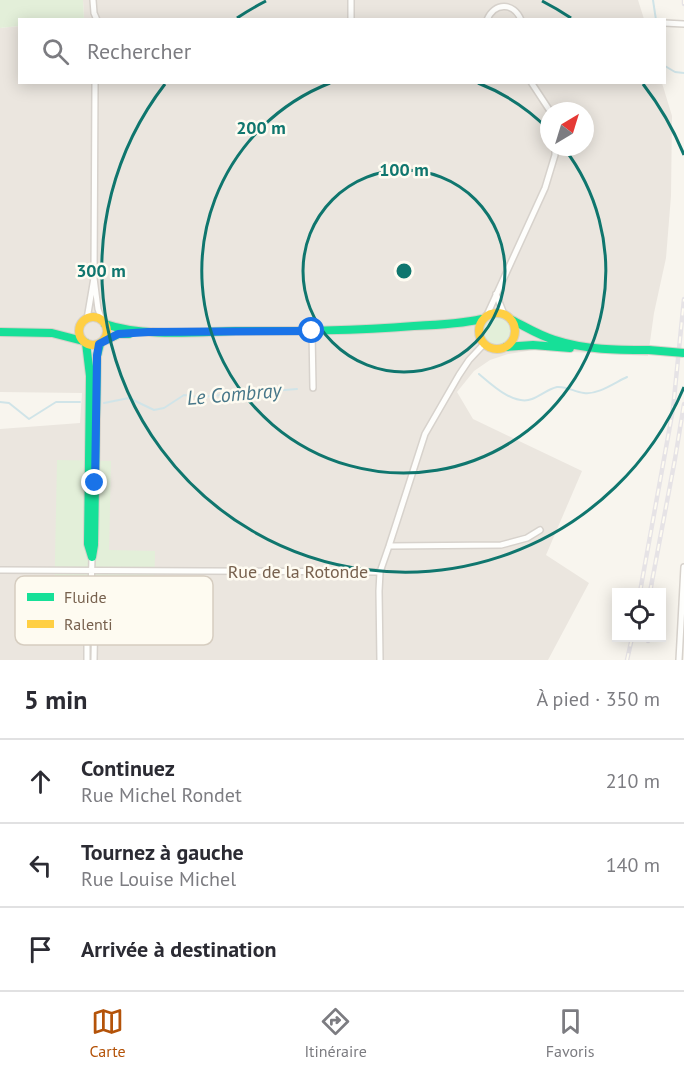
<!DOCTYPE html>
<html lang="fr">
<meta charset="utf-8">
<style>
body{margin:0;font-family:"PT Sans",sans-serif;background:#f2f2f3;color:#2b2b33}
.controls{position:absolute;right:18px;bottom:18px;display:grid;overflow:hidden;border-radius:0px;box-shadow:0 3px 15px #0003}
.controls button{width:54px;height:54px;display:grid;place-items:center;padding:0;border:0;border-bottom:2px solid #e1e1e2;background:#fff;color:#2b2b33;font:30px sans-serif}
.compass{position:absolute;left:540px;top:102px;width:54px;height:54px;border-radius:50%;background:#fff;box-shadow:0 3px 15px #0003;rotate:38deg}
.stop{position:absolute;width:18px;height:18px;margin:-14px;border:4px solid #1a73e8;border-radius:50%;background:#fff}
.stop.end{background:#1a73e8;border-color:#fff;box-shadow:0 2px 6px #0008}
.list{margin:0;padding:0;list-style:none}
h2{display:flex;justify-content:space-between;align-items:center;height:78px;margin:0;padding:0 24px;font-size:26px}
h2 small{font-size:20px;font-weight:400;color:#7c7c81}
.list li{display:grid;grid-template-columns:39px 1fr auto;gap:18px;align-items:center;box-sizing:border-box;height:84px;padding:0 24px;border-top:2px solid #e1e1e2}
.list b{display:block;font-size:22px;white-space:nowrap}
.list p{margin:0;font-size:20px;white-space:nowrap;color:#7c7c81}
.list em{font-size:20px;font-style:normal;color:#7c7c81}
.icon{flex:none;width:33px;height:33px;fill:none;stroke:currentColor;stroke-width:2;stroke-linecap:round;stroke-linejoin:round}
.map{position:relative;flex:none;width:684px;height:660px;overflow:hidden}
.search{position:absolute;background:#fff;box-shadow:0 3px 15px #0003;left:18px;right:18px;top:18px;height:66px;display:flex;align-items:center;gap:15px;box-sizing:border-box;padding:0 21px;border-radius:0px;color:#7c7c81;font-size:22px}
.sheet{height:330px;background:#fff}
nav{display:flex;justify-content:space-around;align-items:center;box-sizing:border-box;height:84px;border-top:2px solid #e1e1e2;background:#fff;font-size:16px;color:#7c7c81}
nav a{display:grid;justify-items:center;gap:3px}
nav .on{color:#b45309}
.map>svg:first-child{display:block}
</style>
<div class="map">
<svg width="684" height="660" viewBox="0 0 684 660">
<rect width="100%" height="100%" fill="#f8f5ee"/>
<path fill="#ebe6df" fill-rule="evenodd" d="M83 0H638L644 19 84 20Z
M19 26 20 82 662 83 672 116 671 196 666 258 654 313 648 356 534 350 508 354 490 360 474 371 457 392 473 419 582 471 546 555 589 583 548 660H0V429L80 423 82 393 0 392V28ZM549 111H585V147H549Z"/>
<path fill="#e3efd9" d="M0 0H83L84 19 20 20 19 26 0 28Z
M482 331a14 14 0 1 1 28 0a14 14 0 1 1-28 0Z
M57 460 111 461 109 550 155 551 154 611 54 609Z"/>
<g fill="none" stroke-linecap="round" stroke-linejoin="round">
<path stroke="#d0e4e8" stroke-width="2" d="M653 0 656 20
M664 64 665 66 675 72 684 73
M479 374C492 385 514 406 532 399 540 396 548 389 557 387 567 386 574 392 584 393 598 395 614 383 627 377
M0 402 9 403 29 419 56 402H80
M104 403 129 398 154 410 164 408 184 395 199 397 297 389"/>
<g stroke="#d7d2cc" stroke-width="8">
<path id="street" d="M93 0 94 13 97 20
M351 20V0
M487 20C494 2 514 2 521 20
M664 23 684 24
M531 82 550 111
M94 278 98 309 102 320
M496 294 504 314
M487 315 545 188 555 155V147
M87 319 94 278 95 82
M312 331 313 388
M389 546 501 545 527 538 540 530
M0 570 380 572
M91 594 92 557
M87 660V607L91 594 95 606 94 660
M380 660 379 591 380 572 389 546 425 434 459 375 469 360 484 344
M679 660 684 567"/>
</g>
<g stroke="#d6d1c9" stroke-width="10">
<path id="fast" d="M512 320C526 327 540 336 555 340 585 350 618 350 649 350
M105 324C142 337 196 332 236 331 296 331 355 331 414 326 437 325 460 324 482 319
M0 332 52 333 83 341
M104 341 119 334H129
M86 343 90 376 88 544 92 557 94 545 97 356 100 344
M506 347 533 345 570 348"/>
</g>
<g stroke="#d6d1c9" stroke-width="10">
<path id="slow" d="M479 331a18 18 0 1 1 36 0a18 18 0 1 1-36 0Z
M79 331a14 14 0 1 1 28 0a14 14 0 1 1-28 0Z"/>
</g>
<use href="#street" stroke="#fefefc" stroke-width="5"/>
<use href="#fast" stroke="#16e098" stroke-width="8"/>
<use href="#slow" stroke="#ffcf43" stroke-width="8"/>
<g stroke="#e6e3e6" stroke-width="4.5">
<path id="rail" d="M684 0V4
M640 592 673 409 684 299
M650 592 675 459 684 404
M648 638V641
M627 660 632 638"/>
</g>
<use href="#rail" stroke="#fefbf1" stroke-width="2" stroke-dasharray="7" stroke-linecap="butt"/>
<g stroke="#d6d1c9" stroke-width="10" stroke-linecap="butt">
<path id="fast-bridge" d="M649 350 684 353"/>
</g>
<use href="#fast-bridge" stroke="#16e098" stroke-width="8"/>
</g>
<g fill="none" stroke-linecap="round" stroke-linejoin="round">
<path stroke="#1a73e8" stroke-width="8" d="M95 483 97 356 99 344 118 334 148 332 312 331"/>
</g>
<g fill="none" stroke="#0f766e" stroke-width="3">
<circle cx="404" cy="271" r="101"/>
<path d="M478 83A202 202 0 0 1 548 129M564 148A202 202 0 1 1 330 83"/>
<path d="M684 387A303 303 0 1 1 165 84M237 18A303 303 0 0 1 266 1M542 1A303 303 0 0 1 571 18M643 84A303 303 0 0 1 684 155"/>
</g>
<g text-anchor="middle" stroke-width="5" stroke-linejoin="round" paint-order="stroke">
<g font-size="18" fill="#77614e" stroke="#fefbf1">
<text x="298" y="578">Rue de la Rotonde</text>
</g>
<g font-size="20" font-style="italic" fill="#477789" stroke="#fefbf1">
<text transform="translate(234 394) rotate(-5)" y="7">Le Combray</text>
</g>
</g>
<rect x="15" y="576" width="198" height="69" rx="9" fill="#fefbf1" stroke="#d6cdc0" stroke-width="1.5"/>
<rect x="27" y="593" width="27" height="8" fill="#16e098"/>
<rect x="27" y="620" width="27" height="8" fill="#ffcf43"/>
<g font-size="16" fill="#77614e">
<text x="64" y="603">Fluide</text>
<text x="64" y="630">Ralenti</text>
</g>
<circle cx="404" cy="271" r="9" fill="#0f766e" stroke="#fefbf1" stroke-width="3"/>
<g font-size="18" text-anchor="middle" font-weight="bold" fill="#0f766e" stroke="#fefbf1" stroke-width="5" stroke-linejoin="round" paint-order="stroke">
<text x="261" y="134">200 m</text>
<text x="404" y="176">100 m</text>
<text x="101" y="277">300 m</text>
</g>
</svg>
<div class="controls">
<button><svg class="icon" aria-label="locate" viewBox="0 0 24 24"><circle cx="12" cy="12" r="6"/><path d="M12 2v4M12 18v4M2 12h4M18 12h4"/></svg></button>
</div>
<svg class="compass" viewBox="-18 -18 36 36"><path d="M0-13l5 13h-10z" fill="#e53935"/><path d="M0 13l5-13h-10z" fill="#7c7c81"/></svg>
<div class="stop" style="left:312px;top:331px"></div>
<div class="stop end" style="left:95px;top:483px"></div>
<div class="search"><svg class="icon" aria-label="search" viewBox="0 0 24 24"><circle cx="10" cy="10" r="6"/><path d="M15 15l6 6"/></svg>Rechercher</div>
</div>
<section class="sheet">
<h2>5 min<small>À pied · 350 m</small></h2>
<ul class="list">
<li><svg class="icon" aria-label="ahead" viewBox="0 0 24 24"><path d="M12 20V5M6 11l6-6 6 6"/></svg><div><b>Continuez</b><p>Rue Michel Rondet</p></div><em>210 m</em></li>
<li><svg class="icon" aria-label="left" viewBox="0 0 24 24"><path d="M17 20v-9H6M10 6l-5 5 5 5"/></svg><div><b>Tournez à gauche</b><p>Rue Louise Michel</p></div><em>140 m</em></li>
<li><svg class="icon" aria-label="arrive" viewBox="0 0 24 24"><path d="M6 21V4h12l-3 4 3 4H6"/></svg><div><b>Arrivée à destination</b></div></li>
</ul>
</section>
<nav>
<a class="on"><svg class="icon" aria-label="map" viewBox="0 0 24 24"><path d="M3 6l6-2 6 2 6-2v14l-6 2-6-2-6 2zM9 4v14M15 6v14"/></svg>Carte</a>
<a><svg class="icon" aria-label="directions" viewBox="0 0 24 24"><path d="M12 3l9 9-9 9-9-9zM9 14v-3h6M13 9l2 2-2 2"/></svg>Itinéraire</a>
<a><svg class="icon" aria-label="saved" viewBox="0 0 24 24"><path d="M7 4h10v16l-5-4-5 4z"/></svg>Favoris</a>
</nav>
